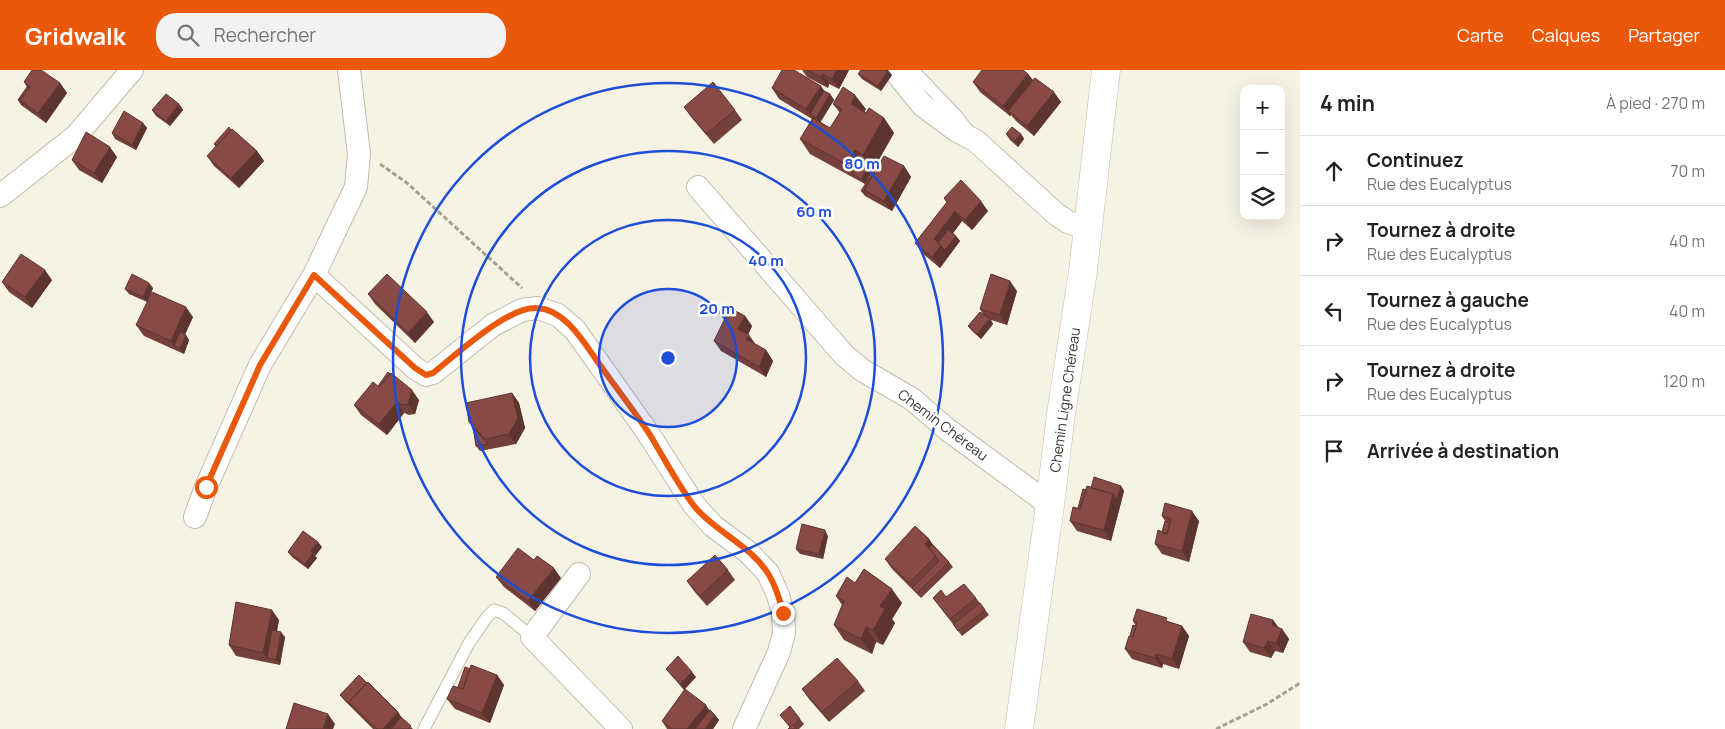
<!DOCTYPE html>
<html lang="fr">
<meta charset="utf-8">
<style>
body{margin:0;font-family:Manrope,sans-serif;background:#f2f2f2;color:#222}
.controls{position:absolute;right:15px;top:15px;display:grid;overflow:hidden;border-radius:10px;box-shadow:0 5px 20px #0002}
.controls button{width:45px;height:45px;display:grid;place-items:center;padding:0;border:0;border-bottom:1px solid #e0e0e0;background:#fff;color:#222;font:25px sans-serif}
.stop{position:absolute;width:15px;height:15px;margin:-11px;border:4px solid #ea580c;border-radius:50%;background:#fff}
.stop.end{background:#ea580c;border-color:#fff;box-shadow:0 1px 5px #0008}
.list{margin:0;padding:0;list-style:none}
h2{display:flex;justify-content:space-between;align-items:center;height:65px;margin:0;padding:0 20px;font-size:21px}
h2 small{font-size:16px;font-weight:400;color:#767676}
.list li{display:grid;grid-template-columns:32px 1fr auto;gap:15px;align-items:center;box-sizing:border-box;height:70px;padding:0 20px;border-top:1px solid #e0e0e0}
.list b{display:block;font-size:19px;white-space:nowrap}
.list p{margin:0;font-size:16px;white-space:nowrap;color:#767676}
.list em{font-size:16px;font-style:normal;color:#767676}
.icon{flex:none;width:28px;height:28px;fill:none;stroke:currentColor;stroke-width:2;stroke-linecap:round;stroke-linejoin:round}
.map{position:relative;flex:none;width:1300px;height:659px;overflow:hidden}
header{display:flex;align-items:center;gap:30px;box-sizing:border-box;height:70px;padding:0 25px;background:#ea580c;color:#fff}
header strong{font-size:24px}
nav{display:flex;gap:28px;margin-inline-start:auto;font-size:18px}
.search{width:350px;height:45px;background:#f2f2f2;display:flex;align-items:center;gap:12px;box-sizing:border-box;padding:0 18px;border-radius:20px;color:#767676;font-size:19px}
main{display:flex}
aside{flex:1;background:#fff}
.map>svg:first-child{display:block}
</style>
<header>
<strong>Gridwalk</strong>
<div class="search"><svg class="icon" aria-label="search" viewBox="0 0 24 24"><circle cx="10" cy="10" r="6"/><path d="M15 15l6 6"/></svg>Rechercher</div>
<nav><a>Carte</a><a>Calques</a><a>Partager</a></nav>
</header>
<main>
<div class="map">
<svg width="1300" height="659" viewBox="0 0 1300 659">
<rect width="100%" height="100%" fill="#f6f2e4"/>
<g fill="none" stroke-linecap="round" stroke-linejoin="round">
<g stroke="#c1bcaf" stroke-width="13">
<path id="lane" d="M913 0 955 44 967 59
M424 659 469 573 487 547 494 540 503 543 532 567"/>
</g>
<g stroke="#c1bcaf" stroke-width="24">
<path id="street" d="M349 0 359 84 356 117 314 205 415 298 426 305 433 303 493 255 522 240 538 238 558 245 575 260 648 363 694 435 713 456 748 482 768 503 778 525 783 543 784 563 779 582 744 659
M894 0 922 35 957 61 976 71 1056 144 1068 152 1088 159
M698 117 844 285 862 300 912 329 948 360 1050 435
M0 126 76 66 132 0
M195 447 206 417 260 295 314 205
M579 504 532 567 621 659"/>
</g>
<g stroke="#c1bcaf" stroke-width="29">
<path id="secondary" d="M1019 659 1050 435 1061 344 1083 201 1106 0"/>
</g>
<path stroke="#a3a096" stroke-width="3" stroke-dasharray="5 2.5" stroke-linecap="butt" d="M380 94 407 113 522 218
M1216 659 1267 634 1300 613"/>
<use href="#lane" stroke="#fff" stroke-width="11"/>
<use href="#street" stroke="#fff" stroke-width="22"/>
<use href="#secondary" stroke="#fff" stroke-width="28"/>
</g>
<path fill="#74403c" d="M802 0H849L839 19 829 14 828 18 807 7Z
M858 4 892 5 881 21 862 9Z
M1028 4 1033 10 1061 32 1034 66 1016 51 1011 45 1010 46 980 22 973 12Z
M24 12 60 13 67 23 46 53 21 35 18 30 27 17Z
M772 18 824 21 830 24 834 30 820 52 830 58 840 43 833 34 866 39 864 42 866 43 884 48 894 63 865 114 810 84 800 69 812 49 779 29Z
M179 34 183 40 170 56 156 46 152 40Z
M684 37 735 40 742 50 714 74 691 47Z
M143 53 147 58 136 80 115 69 112 63Z
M1006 64H1021L1024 69 1018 77 1010 70Z
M214 74 257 81 264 91 239 118 214 96 207 86 216 76Z
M117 87 102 113 79 100 72 90Z
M904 96 911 107 892 141 865 126 861 121 877 97Z
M944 128 988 141 972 160 962 151 953 163 960 171 940 198 922 183 915 173 947 133Z
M52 210 32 238 9 222 2 212Z
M153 218 147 232 129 224 125 219Z
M1017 221 1007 255 991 250 993 254 981 269 972 261 968 256 983 244 980 239Z
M368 224 434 252 415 273 375 234Z
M745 246 752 256 748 265 755 274 766 280 773 291 766 307 721 281 714 271Z
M193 247 185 264 189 270 184 284 144 266 136 255Z
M378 316 419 330 415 344 409 345 404 343 387 365 361 345 354 335Z
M512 323 519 333 525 358 516 374 480 381 476 376 473 357 469 352Z
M1121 416 1124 421 1111 471 1077 461 1070 451 1078 438 1086 420 1091 418Z
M1162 446 1199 451 1189 492 1162 484 1155 474 1162 462 1165 451Z
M828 466 823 489 800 484 796 479Z
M929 469 932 474 949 492 953 497 921 528 892 499 885 489Z
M322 477 315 486 317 488 308 499 292 487 288 482Z
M728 500 735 510 707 536 694 521 687 511Z
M496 507 561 508 535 541 504 517Z
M855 513 902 533 892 549 895 553 883 575 876 572 872 584 844 570 834 555 842 535 836 526Z
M946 527 976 528 989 545 962 566 933 528Z
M279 550 277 561 285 567 280 595 236 586 229 575Z
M1273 550 1279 558 1282 559 1289 569 1283 583 1275 581 1271 588 1250 582 1243 572Z
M1133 551 1170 552 1182 556 1189 566 1179 599 1163 594 1162 598 1132 589 1125 579 1130 566 1136 556Z
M666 599 696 607 684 620Z
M497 605 504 615 490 653 455 639 447 629Z
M858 611 865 621 829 652 809 629 802 619Z
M340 625 398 642 401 647 413 659H373L344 630Z
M710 640 719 650 713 659H667L662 651Z
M780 645 800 649 804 654 799 659H788L790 657Z"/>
<path fill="#5e3431" d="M837 0H849L839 19 832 9Z
M888 0 892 5 881 21 878 16Z
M822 4 829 14 828 18 821 7Z
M1028 4 1035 14 1008 41 1011 45 1010 46 1003 36Z
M60 13 67 23 46 53 38 43Z
M821 16 828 26 810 44 806 39Z
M1054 22 1061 32 1034 66 1027 56Z
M830 24 834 30 820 53 816 48Z
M855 25 866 39 861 48 851 34Z
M179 34 183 40 170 56 166 51Z
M884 48 894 63 865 114 861 109 870 94 863 85Z
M143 53 147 58 136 80 132 75Z
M1021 64 1024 69 1018 77 1015 71Z
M110 77 117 87 102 113 94 103Z
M855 80 865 94 852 103 846 94Z
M257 81 264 91 239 118 231 108Z
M904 96 911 107 892 141 884 131Z
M981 131 988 141 972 160 965 150Z
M955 141 962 151 943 177 956 166 960 171 940 198 932 187 934 169Z
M45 200 52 210 32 238 25 227Z
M1010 211 1017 221 1007 255 1000 245Z
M149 213 153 218 147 232 143 227Z
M186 237 193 247 179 278 174 276 178 281 171 271Z
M427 242 434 252 415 273 408 263Z
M745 246 752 256 746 269 738 259Z
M990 249 993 254 981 269 977 264Z
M186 265 189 270 184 284 180 279Z
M749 265 756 275 746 269Z
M766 280 773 291 766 307 759 297Z
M412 320 419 330 415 344 408 334Z
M512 323 519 333 525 358 516 374 509 364Z
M397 332 404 343 387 365 379 354Z
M1121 416 1124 421 1111 471 1104 460 1113 424Z
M1192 441 1199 451 1189 492 1182 481Z
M825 460 828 466 823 489 819 484Z
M929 469 936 479 932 484 925 474Z
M318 472 322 477 315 486 317 488 308 499 305 494 311 481Z
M554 498 561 508 535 541 528 531Z
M892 519 902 533 892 549 895 553 883 575 873 560 880 536Z
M272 540 279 550 271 589 267 588 271 593 263 583Z
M1273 550 1280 560 1272 555Z
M1182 556 1189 566 1179 599 1172 589Z
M866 557 876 572 872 584 861 569Z
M1282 559 1289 569 1283 583 1276 573Z
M281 562 285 567 280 595 276 590Z
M1268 571 1275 581 1271 588 1264 578Z
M1156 584 1163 594 1162 598 1155 588Z
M692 602 696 607 684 620 680 614Z
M497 605 504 615 490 653 482 643Z
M706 635 713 646 702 659H687Z
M398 642 405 653 399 659H383Z
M328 644 335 654 333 659H323Z
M715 645 719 650 713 659H705Z"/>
<path fill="#874a46" stroke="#5e3431" d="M32 0H41L60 13 38 43 20 30 30 17 24 12Z
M782 0H794L821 16 806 39 772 18Z
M807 0H837L832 9 822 4 821 7Z
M861 0H888L878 16 858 4Z
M982 0H1023L1028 4 1003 36 973 12Z
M1035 8 1054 22 1027 56 1008 41Z
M713 12 735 40 706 64 684 37Z
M27 17 29 18 20 30 24 35 18 30Z
M843 17 855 25 851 34 866 43 869 38 884 48 863 85 855 80 846 94 800 69 813 48 830 58 842 39 833 34Z
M824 21 830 24 816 48 810 44Z
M166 24 179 34 166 51 152 40Z
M124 41 143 53 132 75 112 63Z
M229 57 231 60 216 76 214 74Z
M1012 57 1021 64 1015 71 1006 64Z
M232 59 257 81 231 108 207 86Z
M86 62 110 77 94 103 72 90Z
M884 86 904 96 884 131 864 120Z
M861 89 870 94 861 109 852 103Z
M876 97H877L864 120 867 124 861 121Z
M961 110 981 131 965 150 955 141 934 169 941 175 932 187 915 173 947 132 944 128Z
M948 160 956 166 945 180 938 173Z
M21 184 45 200 25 227 2 212Z
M132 204 149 213 143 227 125 219Z
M387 204 427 242 408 263 368 224Z
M991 204 1010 211 1000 245 980 239Z
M152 222 186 237 171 271 136 255Z
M730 238 745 246 738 259 749 265 746 269 766 280 759 297 714 271Z
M980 242 990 249 977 264 968 256Z
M180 262 186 265 180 279 174 276Z
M388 302 390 304 379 317 378 316Z
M391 303 412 320 408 334 402 335 397 332 379 354 354 335 373 312 379 317Z
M512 323 518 348 509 364 485 369 469 352 466 333Z
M473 357 488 374 476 376Z
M1094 407 1121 416 1117 429 1113 424 1091 418Z
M1087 416 1113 424 1104 460 1070 451 1073 437 1080 439Z
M1083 419 1086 420 1080 439 1078 438Z
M1165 433 1192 441 1182 481 1155 474 1158 460 1167 464 1171 449 1162 446Z
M1165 451 1170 453 1167 464 1162 462Z
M802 454 825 460 819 484 796 479Z
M915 456 929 469 925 474 936 486 909 513 885 489Z
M303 461 318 472 311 481 313 483 305 494 288 482Z
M932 474 949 492 917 523 912 518 939 491 929 478Z
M518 478 534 490 537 486 554 498 528 531 496 507Z
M715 485 728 500 700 526 687 511Z
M864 499 892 519 880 536 885 539 873 560 866 557 861 569 834 555 844 531 836 526 847 507 855 513Z
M964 514 976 528 950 549 933 528 941 520 946 527Z
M236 532 272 540 263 583 229 575Z
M980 533 985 540 958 561 953 554Z
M1137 539 1167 548 1166 551 1182 556 1172 589 1156 584 1155 588 1125 579 1129 566 1133 567 1137 552 1133 551Z
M1251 544 1273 550 1272 555 1282 559 1276 573 1268 571 1264 578 1243 572Z
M1133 555 1136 556 1133 567 1130 566Z
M272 560 281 562 276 590 267 588Z
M678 586 692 602 680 614 666 599Z
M837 588 858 611 822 642 802 619Z
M471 595 497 605 482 643 447 629 453 616 463 619Z
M465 597 470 599 463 619 458 617Z
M359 605 367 613 349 632 353 637 340 625Z
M368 612 398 642 383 659H377L349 632Z
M685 619 706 635 687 659H672L662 651Z
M294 633 328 644 323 659H286Z
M790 636 800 649 794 655 793 654 790 657 780 645Z
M710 640 715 645 705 659H695Z
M401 647 411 656 408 659H391Z
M793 654 797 659H788Z"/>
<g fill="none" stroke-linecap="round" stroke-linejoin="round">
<path stroke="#ea580c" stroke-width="6" d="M206 417 260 295 314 205 415 298 426 305 433 303C456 285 508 236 537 238 563 239 582 269 595 288 613 314 633 339 650 365 664 388 678 415 694 436 715 462 751 475 769 505 776 517 780 530 783 543"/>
</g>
<circle cx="668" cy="288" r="69" fill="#1d4ed8" fill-opacity=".12"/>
<g fill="none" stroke="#1d4ed8" stroke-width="2.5">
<circle cx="668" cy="288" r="69"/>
<circle cx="668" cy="288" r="138"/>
<circle cx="668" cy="288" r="207"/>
<circle cx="668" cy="288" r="275"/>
</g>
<g text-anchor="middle" stroke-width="5" stroke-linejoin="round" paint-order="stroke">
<g font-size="14" fill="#3a3833" stroke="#fff">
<text transform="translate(1065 330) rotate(-82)" y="5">Chemin Ligne Chéreau</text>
<text transform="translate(943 355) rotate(37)" y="5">Chemin Chéreau</text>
</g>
</g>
<circle cx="668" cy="288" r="8" fill="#1d4ed8" stroke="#fff" stroke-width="2.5"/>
<g font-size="15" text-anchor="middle" font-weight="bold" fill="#1d4ed8" stroke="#fff" stroke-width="5" stroke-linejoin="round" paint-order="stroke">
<text x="862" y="99">80 m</text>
<text x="814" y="147">60 m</text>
<text x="766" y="196">40 m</text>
<text x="717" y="244">20 m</text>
</g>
</svg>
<div class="controls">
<button>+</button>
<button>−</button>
<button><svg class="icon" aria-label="layers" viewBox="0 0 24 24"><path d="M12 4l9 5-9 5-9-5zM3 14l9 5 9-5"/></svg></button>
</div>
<div class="stop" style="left:206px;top:417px"></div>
<div class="stop end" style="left:783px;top:543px"></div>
</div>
<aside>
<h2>4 min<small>À pied · 270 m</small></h2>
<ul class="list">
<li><svg class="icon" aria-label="ahead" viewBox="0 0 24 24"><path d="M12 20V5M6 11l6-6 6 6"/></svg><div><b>Continuez</b><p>Rue des Eucalyptus</p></div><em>70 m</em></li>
<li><svg class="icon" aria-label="right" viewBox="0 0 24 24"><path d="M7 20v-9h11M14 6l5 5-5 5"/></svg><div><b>Tournez à droite</b><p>Rue des Eucalyptus</p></div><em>40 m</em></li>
<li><svg class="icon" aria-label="left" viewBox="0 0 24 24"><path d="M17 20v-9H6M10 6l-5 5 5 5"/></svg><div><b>Tournez à gauche</b><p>Rue des Eucalyptus</p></div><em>40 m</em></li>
<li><svg class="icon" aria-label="right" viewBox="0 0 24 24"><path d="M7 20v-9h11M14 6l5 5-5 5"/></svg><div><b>Tournez à droite</b><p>Rue des Eucalyptus</p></div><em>120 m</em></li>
<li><svg class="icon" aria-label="arrive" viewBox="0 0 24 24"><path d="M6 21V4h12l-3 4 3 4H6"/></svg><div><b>Arrivée à destination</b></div></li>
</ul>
</aside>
</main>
